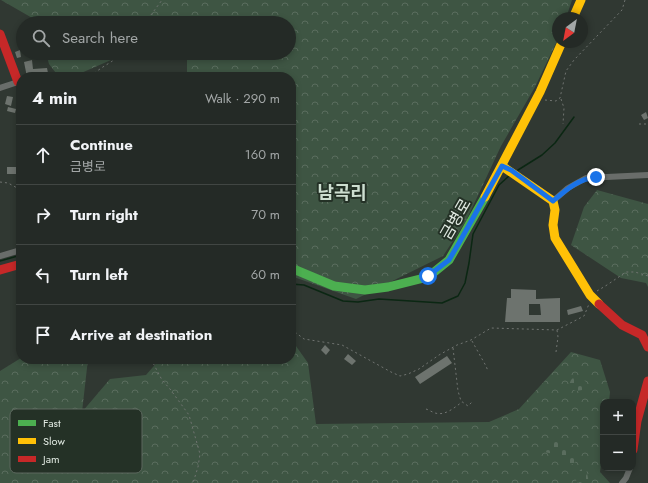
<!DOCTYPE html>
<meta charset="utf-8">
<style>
body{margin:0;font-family:Jost,"Noto Sans KR",sans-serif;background:#2c322e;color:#f1f3f6}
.controls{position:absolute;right:12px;bottom:12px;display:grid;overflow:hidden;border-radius:8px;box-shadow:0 2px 6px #0003}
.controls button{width:36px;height:36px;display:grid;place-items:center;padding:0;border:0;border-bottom:1px solid #414643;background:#242a26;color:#f1f3f6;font:20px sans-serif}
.compass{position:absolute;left:552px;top:12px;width:36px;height:36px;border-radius:50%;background:#242a26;box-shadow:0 2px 6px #0003;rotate:212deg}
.stop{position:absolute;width:12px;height:12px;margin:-9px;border:3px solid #1a73e8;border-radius:50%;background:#fff}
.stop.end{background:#1a73e8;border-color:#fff;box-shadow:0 1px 4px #0008}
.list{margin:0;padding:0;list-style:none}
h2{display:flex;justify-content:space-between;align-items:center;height:52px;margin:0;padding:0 16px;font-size:17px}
h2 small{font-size:13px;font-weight:400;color:#a3a7a7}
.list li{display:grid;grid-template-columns:26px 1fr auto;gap:12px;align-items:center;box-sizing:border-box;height:60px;padding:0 16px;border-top:1px solid #414643}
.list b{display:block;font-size:15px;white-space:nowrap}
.list p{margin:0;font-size:13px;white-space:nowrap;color:#a3a7a7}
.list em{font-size:13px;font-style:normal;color:#a3a7a7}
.icon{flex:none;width:22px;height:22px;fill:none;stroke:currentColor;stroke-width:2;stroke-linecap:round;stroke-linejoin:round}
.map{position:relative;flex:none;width:648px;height:483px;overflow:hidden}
.search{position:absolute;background:#242a26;box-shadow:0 2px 6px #0003;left:16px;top:16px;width:280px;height:44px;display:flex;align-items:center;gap:10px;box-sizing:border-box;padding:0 14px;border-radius:22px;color:#a3a7a7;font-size:15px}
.panel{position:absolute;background:#242a26;box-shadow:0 2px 6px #0003;left:16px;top:72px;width:280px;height:292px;border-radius:16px}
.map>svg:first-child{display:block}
</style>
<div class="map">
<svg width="648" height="483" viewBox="0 0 648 483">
<defs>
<pattern id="forest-crowns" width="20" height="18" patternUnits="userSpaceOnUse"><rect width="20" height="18" fill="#3e5543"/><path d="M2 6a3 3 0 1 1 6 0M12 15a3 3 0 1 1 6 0" fill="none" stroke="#5a6d5e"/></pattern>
<pattern id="cemetery-stones" width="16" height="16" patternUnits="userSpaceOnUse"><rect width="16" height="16" fill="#3e5543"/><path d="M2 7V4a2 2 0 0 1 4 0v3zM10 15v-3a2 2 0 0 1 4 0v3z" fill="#5a6d5e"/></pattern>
</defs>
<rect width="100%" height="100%" fill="#303832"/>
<path fill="url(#forest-crowns)" d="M1 0H572L566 18H558V39L535 87 501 146 466 221 443 256 356 299 291 276V77H187V53H289V23H35L34 19Z
M46 53H127L72 77H59L49 64Z
M597 190 648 204V287L646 283 621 278 571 245 584 207Z
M291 339 308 363 316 424 489 422 519 409 571 352 600 360 610 392 609 402H603V450L600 472 610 483H0V371L21 358 88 359 82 412 110 379 146 375 160 359H291Z"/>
<path fill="url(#cemetery-stones)" d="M575 376H580L586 382 582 390 576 391 568 387 571 380Z
M554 441 576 449 578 459 573 464 566 465 557 455 545 452 544 449Z
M586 468 589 483H578L576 481 580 470Z"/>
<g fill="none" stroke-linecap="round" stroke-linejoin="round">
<path stroke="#0b2713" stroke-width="1.5" d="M518 170 542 155 555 143 574 117
M0 261 21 255
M291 284 304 285 343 301 358 302 379 299 442 303 458 296 465 283 469 263 473 234 499 185 510 175"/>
</g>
<path fill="#6d736e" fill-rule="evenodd" d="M20 50 21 57 17 58 15 52Z
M32 60 33 69 47 68 48 73 27 77 24 62Z
M7 96 13 97 11 106 5 104Z
M8 107 16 109 15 113 7 111Z
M646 112 648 118 644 120 641 115Z
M7 167H16V174H7Z
M511 289 536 290V299L560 298V322H505L507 298H511ZM529 304H540L541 315H529Z
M581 306 583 311 568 315 567 310Z
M325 345 330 350 326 355 321 350Z
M348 354 356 361 352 365 344 359Z
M447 356 452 363 420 384 415 377Z"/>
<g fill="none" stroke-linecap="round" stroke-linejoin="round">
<path stroke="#707471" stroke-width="1" stroke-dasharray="2 3" stroke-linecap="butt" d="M145 23 162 0
M91 77C99 67 113 63 122 53
M561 99 564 108 563 124
M545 100 556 101 560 98 566 71 574 60 622 10 625 0
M639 124H648
M0 182 8 183 21 190
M597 291 607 285 626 272H635L648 276
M291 329 304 339 342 345 391 372 400 376 408 374 419 369 439 355 457 345 471 340 491 328 557 330 584 316 589 304
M472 341 486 366 488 371
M453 348 458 391 461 401 468 406 472 402
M556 352 558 337 557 330
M151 359 162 380 170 389 189 415 200 454 198 467 193 483
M426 409C429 410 432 412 435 413 445 416 454 408 462 402"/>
<path stroke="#696d6a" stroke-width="6" d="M0 88 18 82 21 84
M553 201 568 188 586 178 648 175
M0 256 21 250
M622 483 626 478 630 468"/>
<path stroke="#4caf50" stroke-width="9" d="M291 268 334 286 365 290 388 287 428 277 449 260 485 197"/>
<path stroke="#ffc107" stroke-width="9" d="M573 18 581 0
M502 166 553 201 555 210 553 225 555 238 590 295 599 304
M485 197 540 92 562 42"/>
<path stroke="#c62828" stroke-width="9" d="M0 34 18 82
M0 270 21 264
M599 304 622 325 642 335 648 347
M633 450 637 421 648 381"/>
</g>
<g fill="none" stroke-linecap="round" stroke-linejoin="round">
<path stroke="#1a73e8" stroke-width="5" d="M428 276 449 260 459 243 502 166 511 170 553 201C566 190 578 179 596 177"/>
</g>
<g text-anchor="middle" stroke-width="4" stroke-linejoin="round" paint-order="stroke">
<g font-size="16" fill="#e0e9e1" stroke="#243126">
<text transform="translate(455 219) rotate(-60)" y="6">금병로</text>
</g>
<g font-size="18" font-weight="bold" fill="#cdded0" stroke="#243126">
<text x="342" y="199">남곡리</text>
</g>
</g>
<rect x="10" y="409" width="132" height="64" rx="6" fill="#243126" stroke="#5c685e" stroke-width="1"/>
<rect x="18" y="420" width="18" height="6" fill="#4caf50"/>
<rect x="18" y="438" width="18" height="6" fill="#ffc107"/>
<rect x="18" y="456" width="18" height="6" fill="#c62828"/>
<g font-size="11" fill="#e0e9e1">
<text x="43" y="427">Fast</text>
<text x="43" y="445">Slow</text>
<text x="43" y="463">Jam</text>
</g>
</svg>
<div class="controls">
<button>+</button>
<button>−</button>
</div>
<svg class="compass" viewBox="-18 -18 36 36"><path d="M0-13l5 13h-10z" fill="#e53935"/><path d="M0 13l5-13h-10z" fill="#a3a7a7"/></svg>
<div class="stop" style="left:428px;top:276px"></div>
<div class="stop end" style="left:596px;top:177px"></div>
<div class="search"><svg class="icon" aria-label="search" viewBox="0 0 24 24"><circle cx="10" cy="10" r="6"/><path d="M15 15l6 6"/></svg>Search here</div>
<section class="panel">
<h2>4 min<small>Walk · 290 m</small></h2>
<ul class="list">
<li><svg class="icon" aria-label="ahead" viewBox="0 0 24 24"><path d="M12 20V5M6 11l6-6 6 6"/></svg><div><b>Continue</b><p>금병로</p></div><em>160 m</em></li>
<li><svg class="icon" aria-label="right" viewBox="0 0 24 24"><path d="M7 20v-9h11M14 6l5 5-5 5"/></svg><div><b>Turn right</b></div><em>70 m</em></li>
<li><svg class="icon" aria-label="left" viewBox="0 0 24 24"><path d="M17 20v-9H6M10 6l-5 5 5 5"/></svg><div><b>Turn left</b></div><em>60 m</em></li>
<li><svg class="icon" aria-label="arrive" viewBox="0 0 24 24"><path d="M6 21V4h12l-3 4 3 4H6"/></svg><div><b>Arrive at destination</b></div></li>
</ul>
</section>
</div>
